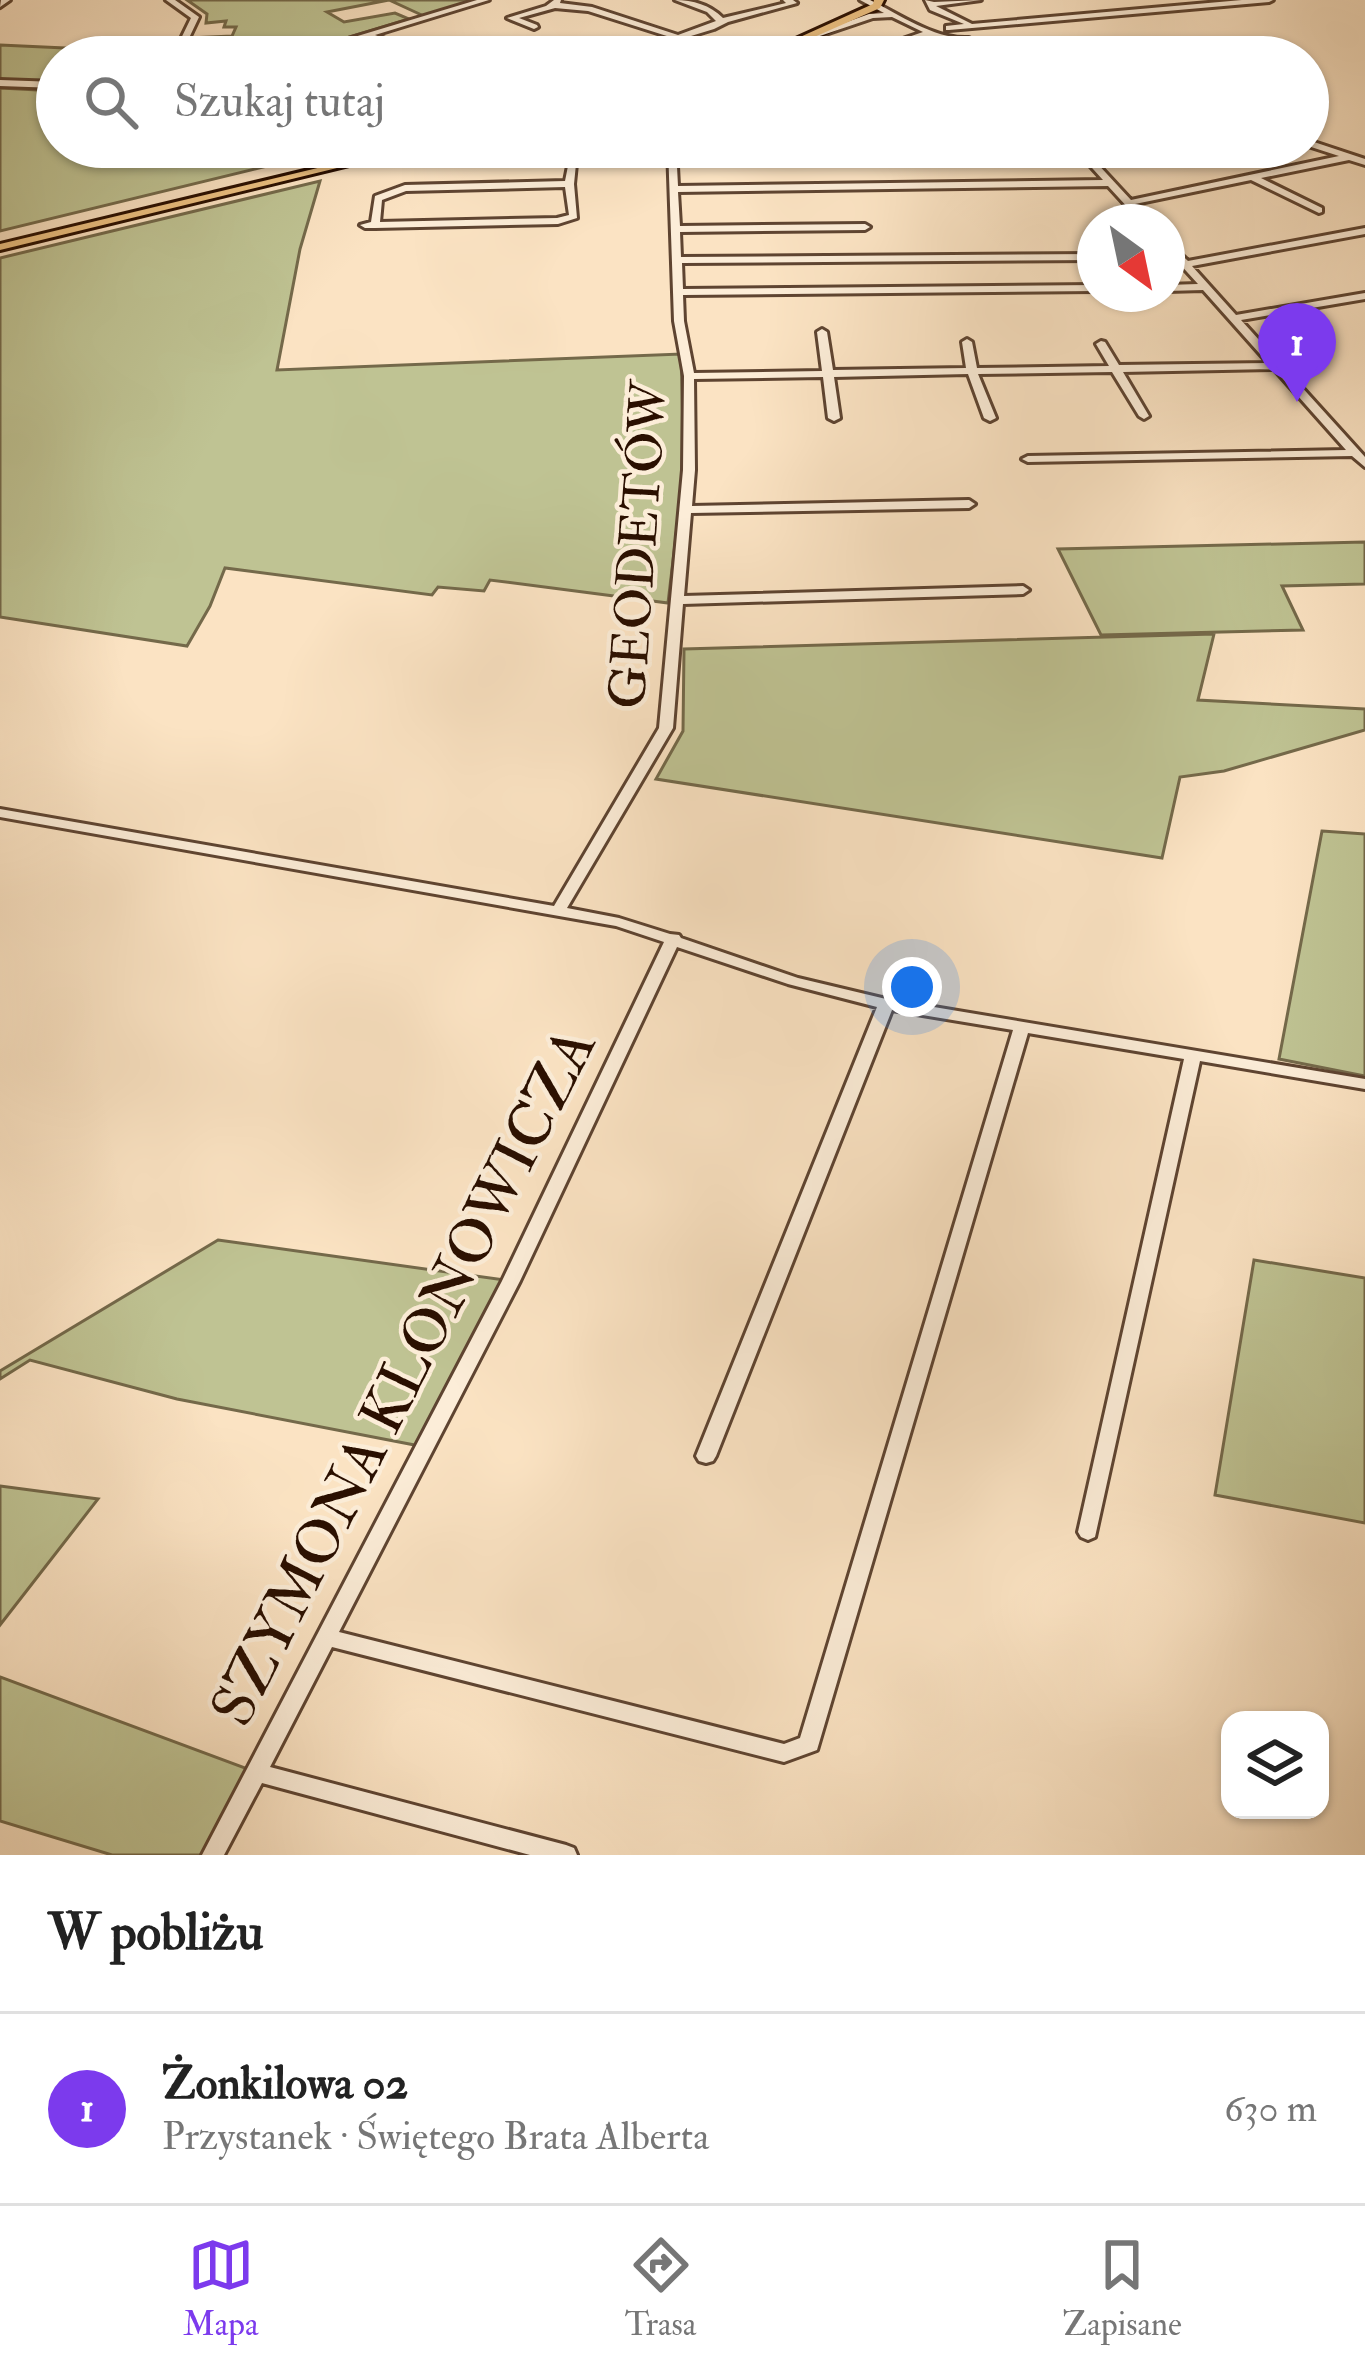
<!DOCTYPE html>
<html lang="pl">
<meta charset="utf-8">
<style>
body{margin:0;font-family:"IM FELL Double Pica",serif;background:#f6f6f6;color:#222}
.controls{position:absolute;right:36px;bottom:36px;display:grid;overflow:hidden;border-radius:24px;box-shadow:0 3px 9px #0004}
.controls button{width:108px;height:108px;display:grid;place-items:center;padding:0;border:0;border-bottom:3px solid #e0e0e0;background:#fff;color:#222;font:60px sans-serif}
.compass{position:absolute;left:1077px;top:204px;width:108px;height:108px;border-radius:50%;background:#fff;box-shadow:0 3px 9px #0004;rotate:147deg}
.you{position:absolute;left:912px;top:987px;width:42px;height:42px;margin:-30px;border:9px solid #fff;border-radius:50%;background:#1a73e8;box-shadow:0 0 0 18px #1a73e833}
.badge{display:grid;place-items:center;width:78px;height:78px;border-radius:50%;background:#7c3aed;color:#fff;font-size:39px;font-weight:700}
.pin{position:absolute;translate:-50% -99px;filter:drop-shadow(0 3px 6px #0008)}
.pin::after{content:'';position:absolute;top:63px;width:42px;height:36px;background:inherit;clip-path:polygon(0 0,100% 0,50% 100%)}
.list{margin:0;padding:0;list-style:none}
h2{display:flex;justify-content:space-between;align-items:center;height:156px;margin:0;padding:0 48px;font-size:51px}
h2 small{font-size:39px;font-weight:400;color:#767676}
.list li{display:grid;grid-template-columns:78px 1fr auto;gap:36px;align-items:center;box-sizing:border-box;height:192px;padding:0 48px;border-top:3px solid #e0e0e0}
.list b{display:block;font-size:45px;white-space:nowrap}
.list p{margin:0;font-size:39px;white-space:nowrap;color:#767676}
.list em{font-size:39px;font-style:normal;color:#767676}
.icon{flex:none;width:66px;height:66px;fill:none;stroke:currentColor;stroke-width:2;stroke-linecap:round;stroke-linejoin:round}
.map{position:relative;flex:none;width:1365px;height:1855px;overflow:hidden}
.search{position:absolute;background:#fff;box-shadow:0 3px 9px #0004;left:36px;right:36px;top:36px;height:132px;display:flex;align-items:center;gap:30px;box-sizing:border-box;padding:0 42px;border-radius:66px;color:#767676;font-size:45px}
.sheet{height:348px;background:#fff}
nav{display:flex;justify-content:space-around;align-items:center;box-sizing:border-box;height:168px;border-top:3px solid #e0e0e0;background:#fff;font-size:33px;color:#767676}
nav a{display:grid;justify-items:center;gap:6px}
nav .on{color:#7c3aed}
.map>svg:first-child{display:block}
</style>
<div class="map">
<svg width="1365" height="1855" viewBox="0 0 1365 1855">
<rect width="100%" height="100%" fill="#fbe3c3"/>
<filter id="stains"><feTurbulence type="fractalNoise" baseFrequency=".00167" numOctaves="4"/><feColorMatrix values="0 0 0 0 .2 0 0 0 0 .09 0 0 0 0 .02 0 0 0 .5 -.17"/></filter>
<radialGradient id="worn" r=".72"><stop offset=".6" stop-color="#630" stop-opacity="0"/><stop offset="1" stop-color="#630" stop-opacity=".3"/></radialGradient>
<path fill="#bfc393" stroke="#74694a" stroke-width="3" d="M187 0H479L426 17 389 0 327 12 344 22 395 13 409 19 284 57H269L323 41 308 39 242 57H184L185 43 196 40 188 38 232 36 236 27H224L226 21 206 23 207 14Z
M0 45 87 49 97 54 57 57V84L0 81Z
M0 88 57 91V147H345L0 231Z
M320 181 300 249 277 370 681 354 684 468 668 603 490 580 484 591 438 587 432 595 225 568 210 606 187 646 0 617V258Z
M1365 542V584L1282 586 1303 630 1101 635 1058 549Z
M1214 634 1198 700 1365 709V730L1224 771 1180 777 1162 858 656 779 683 731 684 649Z
M1322 831 1365 834V1076L1279 1059Z
M218 1240 511 1281 425 1447 177 1399 30 1360 0 1379V1371Z
M1254 1260 1365 1278V1523L1215 1495Z
M0 1486 98 1499 0 1625Z
M0 1677 256 1772 213 1855H112L0 1821Z"/>
<g fill="none" stroke-linecap="round" stroke-linejoin="round">
<g stroke="#5e4431" stroke-width="6">
<path id="minor" d="M10 0 0 7 1 0Z
M166 0H175L199 17 180 57H172L191 18Z
M477 0H489L375 35 433 57H421L367 37 301 57H288Z
M554 0H561L560 3 592 7 678 35 716 21 707 12 675 0C693 0 710 5 723 18L786 3 783 0H793L797 3 728 22 714 29 622 57H609L670 37 588 11 555 8 519 18 537 25 538 27 534 29 507 18 546 6Z
M860 0H870C900 15 936 40 969 38L998 57H988L971 46 929 36 891 49 885 57H877L885 45 923 32 892 17 873 18 811 39V35L869 14 884 13Z
M925 0 934 2 981 0 936 6 972 24 1242 0H1273L1269 2 949 30H946V26L964 24 930 10Z
M0 80 57 82V88L0 86Z
M1308 140 1365 159V165L1349 160 1261 178 1322 208V212L1319 213 1251 180 1135 204 1151 222H1141L1108 186 678 192 680 226 865 224 870 227 865 230 680 232 681 257 1095 254V260L682 263 683 289 1095 285V291L683 295 684 321 694 373 822 371 817 332 822 329 827 332 833 370 966 368 962 342 967 339 972 342 977 368 1109 366 1096 344 1101 341 1105 342 1119 365 1268 363 1203 290 1167 291V285L1198 284 1167 250V241L1188 261 1365 228V234L1192 266 1236 315 1365 293V299L1241 320 1365 457V467L1352 456 1028 462 1022 459 1028 456 1346 450 1274 369 1123 372 1149 416 1144 419 1139 416 1112 372 978 374 996 418 990 421 984 418 968 374 834 377 840 418 834 421 828 418 823 377 694 379 695 470 692 506 969 500 975 504 969 508 691 513 684 596 1023 586 1029 590 1023 594 683 604 673 728 567 908 619 918 670 934 679 935 681 938 798 978 886 999 1365 1079V1089L1200 1061 1095 1537 1088 1540 1081 1537 1078 1532 1184 1059 1028 1033 817 1750 784 1762 332 1647 270 1767 566 1845 574 1848 577 1855H530L262 1783 224 1855H202L502 1281 664 942 616 926 0 817V809L554 906 659 728 683 470 684 376 674 321 668 147H676L678 186 1103 180 1073 147H1082L1131 200 1339 156 1308 146ZM677 947 788 984 877 1007 696 1456 699 1461 706 1463 713 1461 716 1456 892 1010 1013 1030 800 1738 784 1744 339 1632 520 1281Z
M583 147H590L591 150 597 147H608L576 164 574 184 577 218 558 224 375 228H365L360 225 371 222 375 196 405 185 565 181 569 161 588 151 540 160 427 156 424 155V151L540 154ZM565 187 569 215 557 218 380 222 382 200 406 191Z"/>
</g>
<g stroke="#2a0f00" stroke-width="6">
<path id="major" d="M874 0H884L880 8 769 57H756L873 4Z
M405 147H423L0 250V244Z"/>
</g>
<use href="#minor" fill="#fcedd8" fill-rule="evenodd"/>
<use href="#major" fill="#eec282" fill-rule="evenodd"/>
</g>
<g text-anchor="middle" stroke-width="9" stroke-linejoin="round" paint-order="stroke">
<g font-size="51" fill="#2a0f00" stroke="#fcedd8">
<text transform="translate(637 545) rotate(-86)" y="18">GEODETÓW</text>
</g>
<g font-size="60" fill="#2a0f00" stroke="#fcedd8">
<text transform="translate(402 1376) rotate(-63)" y="21">SZYMONA KLONOWICZA</text>
</g>
</g>
<rect width="100%" height="100%" filter="url(#stains)"/>
<rect width="100%" height="100%" fill="url(#worn)"/>
</svg>
<div class="controls">
<button><svg class="icon" aria-label="layers" viewBox="0 0 24 24"><path d="M12 4l9 5-9 5-9-5zM3 14l9 5 9-5"/></svg></button>
</div>
<svg class="compass" viewBox="-18 -18 36 36"><path d="M0-13l5 13h-10z" fill="#e53935"/><path d="M0 13l5-13h-10z" fill="#767676"/></svg>
<div class="you"></div>
<div class="pin badge" style="left:1297px;top:402px">1</div>
<div class="search"><svg class="icon" aria-label="search" viewBox="0 0 24 24"><circle cx="10" cy="10" r="6"/><path d="M15 15l6 6"/></svg>Szukaj tutaj</div>
</div>
<section class="sheet">
<h2>W pobliżu<small></small></h2>
<ul class="list">
<li><span class="badge">1</span><div><b>Żonkilowa 02</b><p>Przystanek · Świętego Brata Alberta</p></div><em>630 m</em></li>
</ul>
</section>
<nav>
<a class="on"><svg class="icon" aria-label="map" viewBox="0 0 24 24"><path d="M3 6l6-2 6 2 6-2v14l-6 2-6-2-6 2zM9 4v14M15 6v14"/></svg>Mapa</a>
<a><svg class="icon" aria-label="directions" viewBox="0 0 24 24"><path d="M12 3l9 9-9 9-9-9zM9 14v-3h6M13 9l2 2-2 2"/></svg>Trasa</a>
<a><svg class="icon" aria-label="saved" viewBox="0 0 24 24"><path d="M7 4h10v16l-5-4-5 4z"/></svg>Zapisane</a>
</nav>
